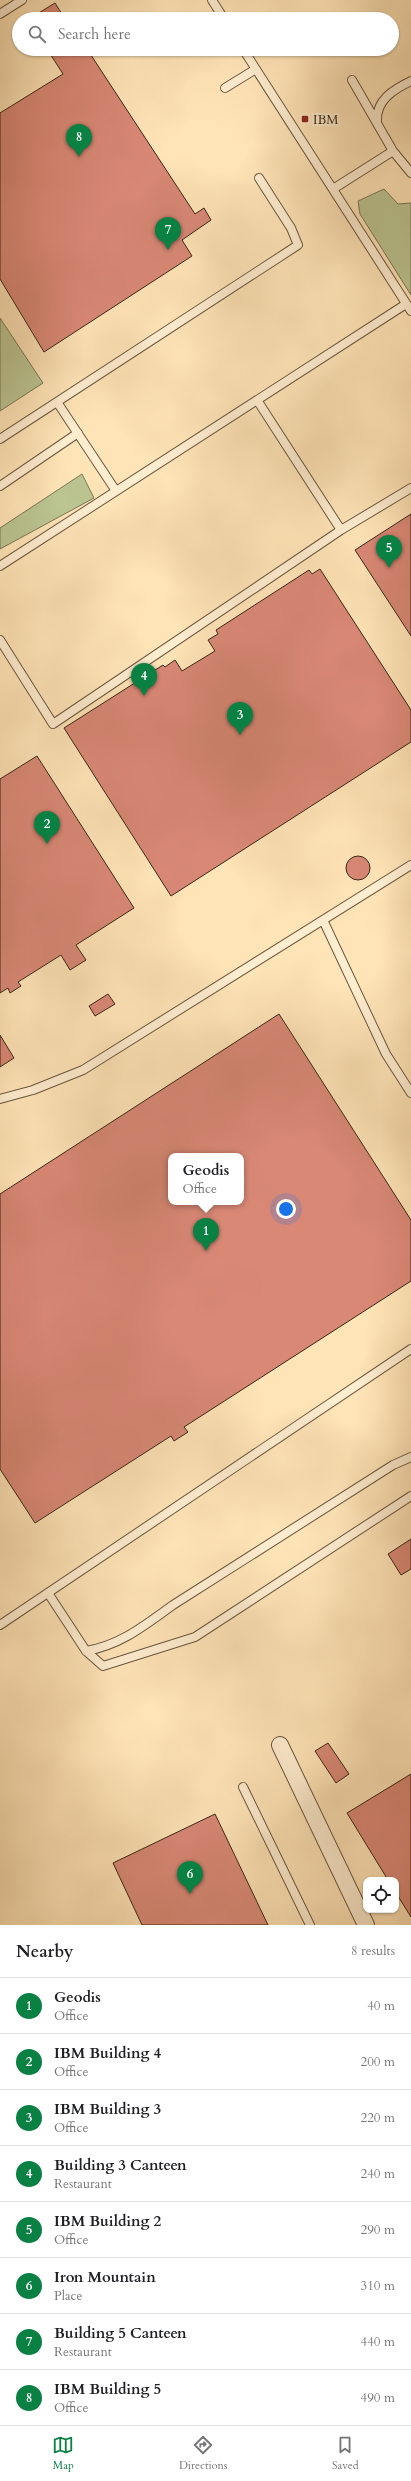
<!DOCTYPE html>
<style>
body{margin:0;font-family:Cardo,serif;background:#f2f2f2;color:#202124}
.controls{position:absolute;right:12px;bottom:12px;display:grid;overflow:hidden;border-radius:8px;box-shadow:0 1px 3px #0004}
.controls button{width:36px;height:36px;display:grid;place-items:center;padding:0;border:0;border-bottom:1px solid #e0e0e0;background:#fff;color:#202124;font:20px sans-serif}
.you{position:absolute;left:286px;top:1209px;width:14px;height:14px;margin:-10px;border:3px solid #fff;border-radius:50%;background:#1a73e8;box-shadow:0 0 0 6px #1a73e833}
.badge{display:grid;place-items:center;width:26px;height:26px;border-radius:50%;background:#0b8043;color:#fff;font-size:13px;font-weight:700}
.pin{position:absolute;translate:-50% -33px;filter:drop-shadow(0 1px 2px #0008)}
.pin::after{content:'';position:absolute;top:21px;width:14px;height:12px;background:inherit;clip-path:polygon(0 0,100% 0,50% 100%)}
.popup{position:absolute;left:168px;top:1153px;width:76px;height:52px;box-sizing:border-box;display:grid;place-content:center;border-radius:8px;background:#fff;filter:drop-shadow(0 1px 3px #0005);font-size:13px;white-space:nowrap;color:#757577}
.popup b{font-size:15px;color:#202124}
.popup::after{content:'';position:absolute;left:50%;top:100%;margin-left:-8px;border:8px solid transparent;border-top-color:#fff}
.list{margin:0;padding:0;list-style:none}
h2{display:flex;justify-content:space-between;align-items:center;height:52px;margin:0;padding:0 16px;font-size:17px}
h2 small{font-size:13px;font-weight:400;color:#757577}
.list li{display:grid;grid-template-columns:26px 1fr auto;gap:12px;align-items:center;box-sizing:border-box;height:56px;padding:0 16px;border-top:1px solid #e0e0e0}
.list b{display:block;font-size:15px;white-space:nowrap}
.list p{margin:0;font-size:13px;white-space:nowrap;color:#757577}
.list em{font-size:13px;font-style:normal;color:#757577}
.icon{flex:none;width:22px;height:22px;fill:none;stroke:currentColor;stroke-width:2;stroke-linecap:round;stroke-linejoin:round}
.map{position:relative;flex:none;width:411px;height:1925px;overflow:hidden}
.search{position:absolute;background:#fff;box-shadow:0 1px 3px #0004;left:12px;right:12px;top:12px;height:44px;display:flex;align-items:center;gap:10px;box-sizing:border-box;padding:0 14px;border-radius:22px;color:#757577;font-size:15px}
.sheet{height:500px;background:#fff}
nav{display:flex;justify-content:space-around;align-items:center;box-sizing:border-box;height:56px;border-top:1px solid #e0e0e0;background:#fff;font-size:11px;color:#757577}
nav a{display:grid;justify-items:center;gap:2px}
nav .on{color:#0b8043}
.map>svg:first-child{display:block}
</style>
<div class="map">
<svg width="411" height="1925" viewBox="0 0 411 1925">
<rect width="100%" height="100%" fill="#ffe4b7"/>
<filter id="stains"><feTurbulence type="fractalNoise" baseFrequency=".005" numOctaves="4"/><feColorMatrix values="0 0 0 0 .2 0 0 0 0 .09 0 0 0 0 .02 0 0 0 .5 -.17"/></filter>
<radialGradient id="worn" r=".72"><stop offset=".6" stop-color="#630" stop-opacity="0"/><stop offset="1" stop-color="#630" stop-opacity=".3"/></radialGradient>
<path fill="#bbc592" stroke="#7a7654" d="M384 189 398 204 411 203V295L360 214 358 201Z
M0 318 43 383 0 411Z
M82 474 94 498 0 549V528Z"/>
<path fill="#d98876" stroke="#382715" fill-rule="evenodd" d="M55 3 65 19H29Z
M47 49H87L195 214 204 208 211 220 182 240 192 256 44 352 0 279V113L63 74Z
M411 514V636L355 550Z
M320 569 411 710V742L171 896 64 728 163 665 165 667 175 660 182 671 215 651 208 640 218 634 216 630 309 570 312 574Z
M37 756 134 908 76 945 86 960 70 970 61 955 18 982 21 986 10 993 8 988 0 993V779Z
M346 868a12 12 0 1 1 24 0a12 12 0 1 1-24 0Z
M108 994 115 1004 95 1016 89 1006Z
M279 1014 411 1220V1281L184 1427 188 1432 174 1441 171 1436 35 1523 0 1469V1194ZM171 1156H241V1202H171Z
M0 1035 14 1058 0 1067Z
M411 1539V1569L401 1575 388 1554Z
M328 1743 349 1774 336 1783 315 1751Z
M411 1774V1917L396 1893V1880H388L347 1813Z
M215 1814 268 1925H142L113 1863Z"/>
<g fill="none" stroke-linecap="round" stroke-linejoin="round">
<g stroke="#6a563e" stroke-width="10">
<path id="lane" d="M212 0 224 19
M0 14 22 0
M243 49 411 311
M225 88 256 69
M377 121C376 100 394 89 411 81
M393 151 411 173
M333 189 393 151 352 80
M257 400 341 530
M57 402 116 491
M0 439 298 245 291 228 259 178
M0 486 78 433
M0 566 406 304
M0 640 53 724 341 530 411 488
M323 920 386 1054 411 1093
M0 1099 33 1090 83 1070 411 865
M48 1593 86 1651 103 1666 195 1637 411 1496
M0 1625 411 1349
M86 1651C121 1645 145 1625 173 1605L393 1465 411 1457
M243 1787 310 1925"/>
</g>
<g stroke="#6a563e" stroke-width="18">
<path id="street" d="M280 1745 366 1925"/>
</g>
<use href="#lane" stroke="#ffedd0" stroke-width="8"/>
<use href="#street" stroke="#ffedd0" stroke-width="16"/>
</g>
<rect fill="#8f2418" stroke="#ffedd0" stroke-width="1.5" x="301" y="115" width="8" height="8" rx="2"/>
<g text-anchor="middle" stroke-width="4" stroke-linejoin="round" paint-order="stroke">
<g font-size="13" fill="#382715" stroke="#ffedd0" text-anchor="start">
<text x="313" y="124">IBM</text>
</g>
</g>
<rect width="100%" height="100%" filter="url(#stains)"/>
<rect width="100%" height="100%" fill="url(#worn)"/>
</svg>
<div class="controls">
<button><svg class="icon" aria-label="locate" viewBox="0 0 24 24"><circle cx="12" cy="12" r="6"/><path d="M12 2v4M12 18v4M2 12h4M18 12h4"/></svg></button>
</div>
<div class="you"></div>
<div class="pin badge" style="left:206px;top:1251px">1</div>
<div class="popup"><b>Geodis</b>Office</div>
<div class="pin badge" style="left:47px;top:844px">2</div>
<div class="pin badge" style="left:240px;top:735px">3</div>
<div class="pin badge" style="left:144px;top:696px">4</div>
<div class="pin badge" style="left:389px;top:568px">5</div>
<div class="pin badge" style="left:190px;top:1894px">6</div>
<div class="pin badge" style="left:168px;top:250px">7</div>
<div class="pin badge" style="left:79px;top:157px">8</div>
<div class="search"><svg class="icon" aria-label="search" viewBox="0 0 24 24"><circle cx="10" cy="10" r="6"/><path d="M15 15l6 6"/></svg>Search here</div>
</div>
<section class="sheet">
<h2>Nearby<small>8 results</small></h2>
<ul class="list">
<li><span class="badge">1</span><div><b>Geodis</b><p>Office</p></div><em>40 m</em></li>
<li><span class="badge">2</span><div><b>IBM Building 4</b><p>Office</p></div><em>200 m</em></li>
<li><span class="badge">3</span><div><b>IBM Building 3</b><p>Office</p></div><em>220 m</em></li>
<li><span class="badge">4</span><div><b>Building 3 Canteen</b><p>Restaurant</p></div><em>240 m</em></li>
<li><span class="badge">5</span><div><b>IBM Building 2</b><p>Office</p></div><em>290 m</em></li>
<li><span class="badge">6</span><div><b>Iron Mountain</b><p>Place</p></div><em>310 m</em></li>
<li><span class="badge">7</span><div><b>Building 5 Canteen</b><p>Restaurant</p></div><em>440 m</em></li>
<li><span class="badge">8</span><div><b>IBM Building 5</b><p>Office</p></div><em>490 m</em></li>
</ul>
</section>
<nav>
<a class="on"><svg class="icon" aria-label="map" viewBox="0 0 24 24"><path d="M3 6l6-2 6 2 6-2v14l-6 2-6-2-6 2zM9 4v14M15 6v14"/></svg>Map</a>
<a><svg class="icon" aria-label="directions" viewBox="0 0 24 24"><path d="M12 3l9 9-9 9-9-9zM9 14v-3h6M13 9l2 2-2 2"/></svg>Directions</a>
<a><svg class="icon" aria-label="saved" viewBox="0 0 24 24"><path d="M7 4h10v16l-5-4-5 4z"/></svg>Saved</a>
</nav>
